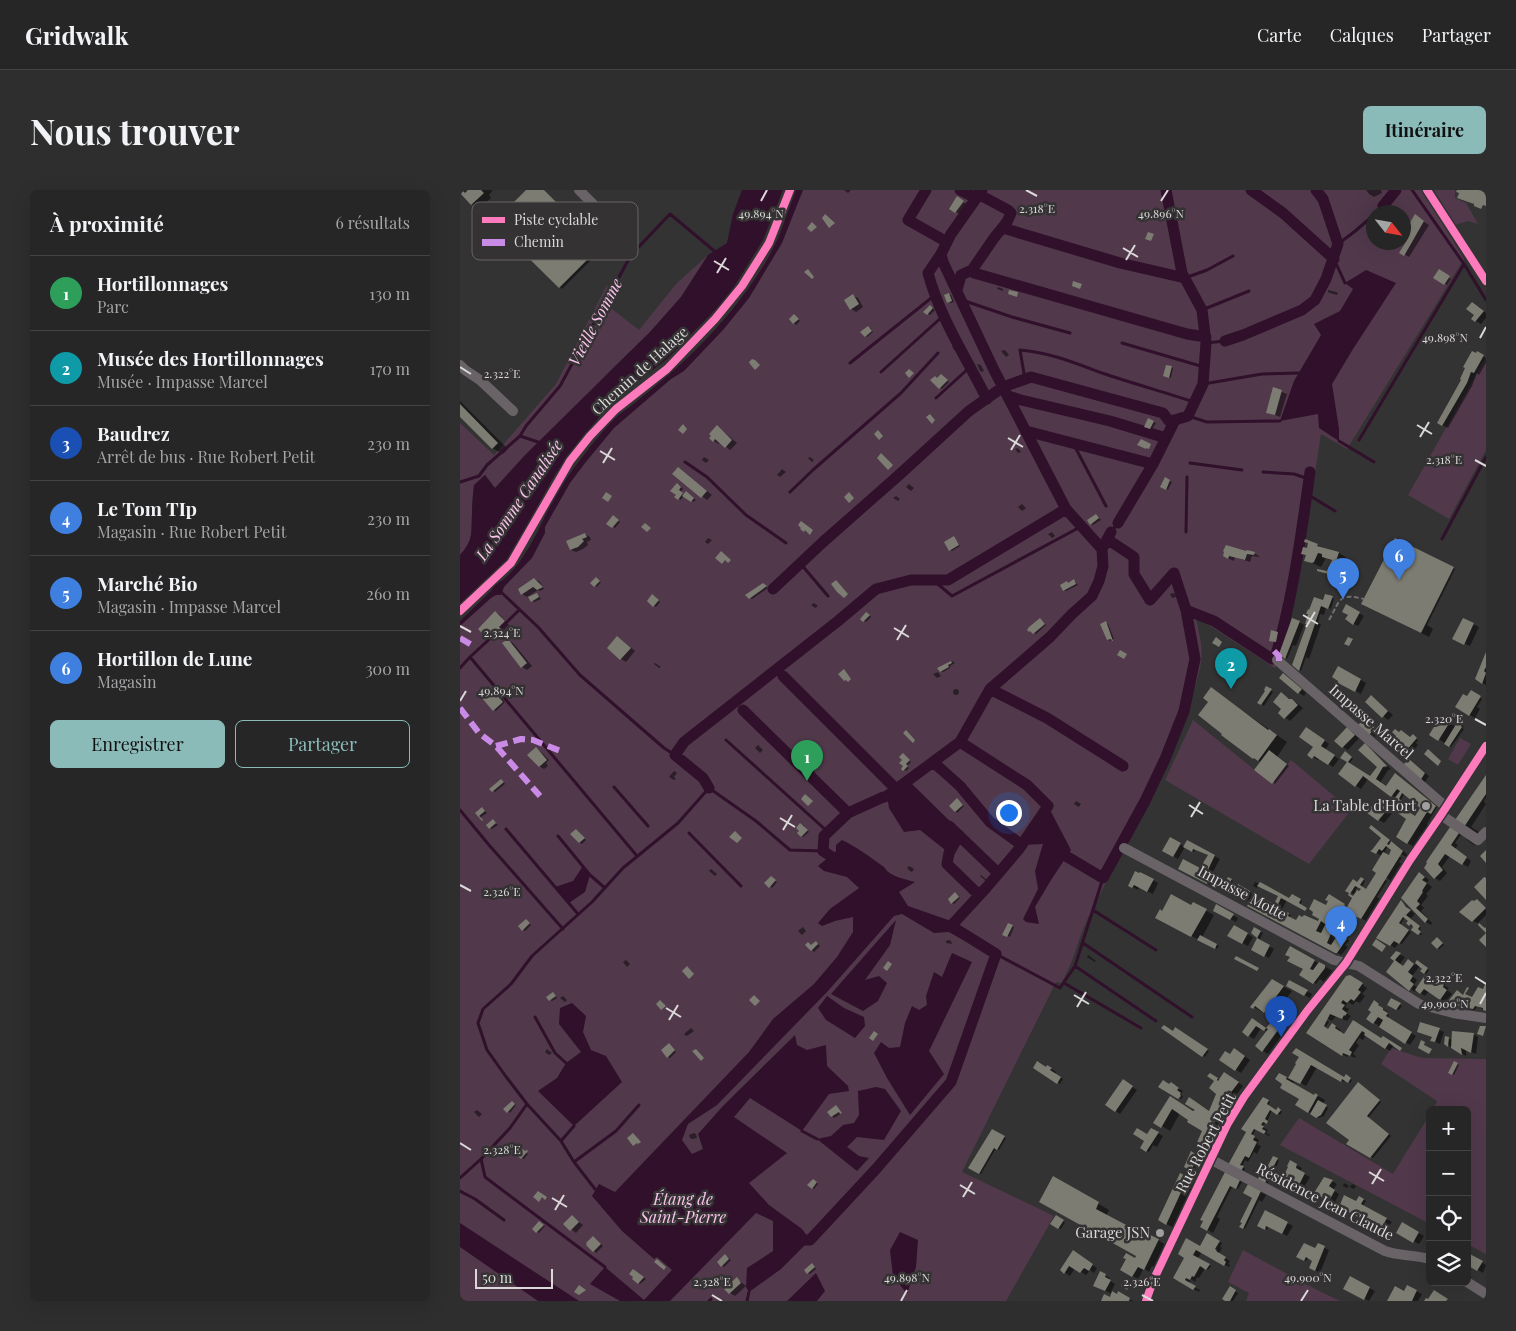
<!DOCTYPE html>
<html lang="fr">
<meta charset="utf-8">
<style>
body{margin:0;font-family:"Playfair Display",serif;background:#2e2e2e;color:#f1f3f6}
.controls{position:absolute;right:15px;bottom:15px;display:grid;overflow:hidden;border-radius:8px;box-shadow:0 5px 20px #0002}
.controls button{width:45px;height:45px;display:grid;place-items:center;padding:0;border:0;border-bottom:1px solid #424343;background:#262626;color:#f1f3f6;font:25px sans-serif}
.compass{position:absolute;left:906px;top:15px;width:45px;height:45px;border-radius:50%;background:#262626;box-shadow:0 5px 20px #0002;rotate:121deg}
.scale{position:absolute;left:15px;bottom:12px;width:78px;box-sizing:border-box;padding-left:5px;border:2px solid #dad8d9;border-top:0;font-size:14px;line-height:18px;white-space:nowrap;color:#dad8d9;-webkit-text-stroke:4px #343233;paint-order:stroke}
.you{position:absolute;left:548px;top:622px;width:18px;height:18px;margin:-12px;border:4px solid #fff;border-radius:50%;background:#1a73e8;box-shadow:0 0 0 8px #1a73e833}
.badge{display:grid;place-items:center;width:32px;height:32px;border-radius:50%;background:#8bbbb9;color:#fff;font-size:16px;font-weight:700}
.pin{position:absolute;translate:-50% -41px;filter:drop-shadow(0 1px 2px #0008)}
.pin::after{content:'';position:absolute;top:26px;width:18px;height:15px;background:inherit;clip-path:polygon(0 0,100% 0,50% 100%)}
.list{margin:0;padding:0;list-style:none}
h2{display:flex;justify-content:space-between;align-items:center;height:65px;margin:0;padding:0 20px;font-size:21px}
h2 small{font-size:16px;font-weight:400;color:#a4a5a7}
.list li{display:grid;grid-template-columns:32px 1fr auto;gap:15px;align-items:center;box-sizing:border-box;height:75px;padding:0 20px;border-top:1px solid #424343}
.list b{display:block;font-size:19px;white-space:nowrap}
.list p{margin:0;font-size:16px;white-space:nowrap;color:#a4a5a7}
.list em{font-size:16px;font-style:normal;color:#a4a5a7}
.actions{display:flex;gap:10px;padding:15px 20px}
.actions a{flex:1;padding:11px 0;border:1px solid #8bbbb9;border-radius:8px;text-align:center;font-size:18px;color:#8bbbb9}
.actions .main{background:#8bbbb9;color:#111}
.icon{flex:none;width:28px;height:28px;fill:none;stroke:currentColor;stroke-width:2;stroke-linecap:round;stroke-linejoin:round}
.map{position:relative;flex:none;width:1026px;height:1111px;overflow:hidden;border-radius:8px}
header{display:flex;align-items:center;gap:30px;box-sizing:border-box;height:70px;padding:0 25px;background:#262626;border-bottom:1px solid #424343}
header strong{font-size:24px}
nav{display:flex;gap:28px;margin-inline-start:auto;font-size:18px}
.intro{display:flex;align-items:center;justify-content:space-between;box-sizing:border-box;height:120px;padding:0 30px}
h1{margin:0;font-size:35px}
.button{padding:12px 22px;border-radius:8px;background:#8bbbb9;color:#111;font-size:18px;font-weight:700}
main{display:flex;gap:30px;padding:0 30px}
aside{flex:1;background:#262626;border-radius:8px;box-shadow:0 5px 20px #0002}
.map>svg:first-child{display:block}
</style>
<header>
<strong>Gridwalk</strong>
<nav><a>Carte</a><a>Calques</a><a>Partager</a></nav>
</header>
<div class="intro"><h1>Nous trouver</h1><a class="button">Itinéraire</a></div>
<main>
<aside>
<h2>À proximité<small>6 résultats</small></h2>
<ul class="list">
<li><span class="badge" style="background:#2e9e5b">1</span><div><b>Hortillonnages</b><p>Parc</p></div><em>130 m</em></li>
<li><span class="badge" style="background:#0f9aa8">2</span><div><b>Musée des Hortillonnages</b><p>Musée · Impasse Marcel</p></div><em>170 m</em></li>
<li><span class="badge" style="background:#1a4fb4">3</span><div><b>Baudrez</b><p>Arrêt de bus · Rue Robert Petit</p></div><em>230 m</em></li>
<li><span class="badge" style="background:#3f7fe0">4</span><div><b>Le Tom TIp</b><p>Magasin · Rue Robert Petit</p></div><em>230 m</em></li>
<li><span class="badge" style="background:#3f7fe0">5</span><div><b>Marché Bio</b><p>Magasin · Impasse Marcel</p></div><em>260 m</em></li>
<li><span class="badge" style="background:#3f7fe0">6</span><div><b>Hortillon de Lune</b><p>Magasin</p></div><em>300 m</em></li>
</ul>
<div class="actions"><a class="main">Enregistrer</a><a>Partager</a></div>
</aside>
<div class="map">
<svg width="1026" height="1111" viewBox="0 0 1026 1111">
<rect width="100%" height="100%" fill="#333"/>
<path fill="#51394b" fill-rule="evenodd" d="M339 0H962L1004 69 887 259 861 244C854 290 847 335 839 381 833 414 828 447 815 478L741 430 736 429C740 446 744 461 740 478 731 519 708 562 690 600 669 644 649 687 627 730 617 751 614 773 601 793L596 792 502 982 594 1026 546 1111H0V433L63 374 97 305 158 228 222 175 259 138 286 104 319 49ZM914 22H944V52H914Z
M974 0H995V8L1006 13 1018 34 1008 31 995 35Z
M248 65 221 107 190 142 156 175 35 299 25 285 14 295C13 304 12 314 12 323 11 342 14 350 0 365V233L34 265 96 194 147 95 152 119 179 140 216 94Z
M1026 167V260L989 329 948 305Z
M733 530 812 594 831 570 891 620 849 674 705 590Z
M1000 548 1011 554 998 575 988 569Z
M931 858 962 868 1026 869V1064L1007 1054V920H973L977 911 921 874Z
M970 924V1034L820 955 839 928 933 984Z
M783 1060 859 1101 880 1111H786L789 1103 768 1092Z"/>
<path fill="#30102a" d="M282 0H323L303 50 267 108 207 169 150 213 96 283 47 371 0 416V365C14 350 11 342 12 324 12 314 13 304 14 295L25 285 35 298 65 265 190 142 221 107 248 65 267 53 273 24Z
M336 0H343L322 53 289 108 263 140 224 181 211 189 154 238 125 273 110 293 85 337V343L72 368 44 397 41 405H36L31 408 0 436V431L31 401C34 394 39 393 44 389 53 381 60 372 66 362 78 344 85 324 96 305 111 280 133 252 153 230 160 223 169 218 177 211 192 199 208 185 223 172 259 139 299 91 319 46 325 31 330 15 336 0Z
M906 80 936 93 893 159 872 194 879 239V251L859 238 858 224 820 231 834 191 861 145 854 134 880 121 893 99 885 93Z
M451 593 502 643 499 645 489 663 460 640 444 642 429 618 427 606 445 594Z
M588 616 611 660 591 690 575 717 579 734 566 732 563 729 578 699 575 681 583 654 562 655Z
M382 650C397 657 411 668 424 677 430 687 445 689 455 692L439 702 448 716 491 731 512 743 507 752 489 742 474 743 442 724 434 726 367 802 257 915 228 934 222 950 232 964 243 959 238 944 263 916 335 845 337 855 347 860 366 855 367 876 388 896 389 901 369 904 342 941 290 908 274 927 327 963 289 993 309 1015 342 1039 350 1050 321 1079 289 1102 286 1097 287 1078 313 1061V1031L296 1023 210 1111H160L130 1094 145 1077 184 1110 212 1080 197 1067 194 1069 162 1041 132 1006 139 994 155 1002 289 862 313 829 354 794 377 767 393 742V727L375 731 362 736 358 733 370 719 399 698 387 687 364 681 358 676 376 661V655Z
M123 676 130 685 125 702 109 713 95 697 113 691Z
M436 730 430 755 405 790 419 786 427 793 418 811 403 821 371 804Z
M492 763 512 772 469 861 484 884 450 925 427 888 414 863 421 852 429 858 440 857 445 833 452 816 459 820 467 815 466 806 474 782 482 787Z
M367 806 384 818 404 827 405 836 395 848 366 830 358 818Z
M112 813 126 826 123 842 131 860 146 866 162 892 114 936 78 901 97 888 106 873 121 862 99 834 100 818Z
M416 897 425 899 441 921 424 950 397 947 387 957 399 966 409 968 397 981 357 949 371 946 383 935 394 933 399 925 398 901Z
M0 1033 119 1111H78L0 1057Z
M440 1042 458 1050 456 1077 447 1104 433 1086 430 1060Z
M356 1083 365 1101 357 1111H327Z"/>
<path fill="#0007" fill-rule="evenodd" d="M0 0H5L7 3 10 0H33L29 5 31 8 20 18 12 14Z
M68 0H83L121 37 117 42 138 63 102 99 35 33Z
M384 0H391L388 3Z
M906 0H921L922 3 914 7 909 4Z
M497 8 508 15 501 25 490 18Z
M955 26 969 35 949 67 941 62 948 49 944 46Z
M979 81 991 89 987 95 974 88Z
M538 97 543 99V101L537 99Z
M868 100 876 102 878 103 877 105 870 103 868 102Z
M489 104 491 105 494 112 491 113 488 112Z
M393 106 398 108 403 117 396 122 391 119Z
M1018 116 1026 123V128L1021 134 1012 129 1015 125Z
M472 117 475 120 470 125 468 124Z
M336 127 340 131 336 135 330 129Z
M410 138 413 142 407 147 405 146Z
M494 155 496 157 498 161 494 160 492 156Z
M545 160 549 165 546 167 541 161Z
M1018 163 1026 168V173L1019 185 1017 183 1012 196 988 238 978 233Z
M517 174 521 175 524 181 522 182 520 181Z
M711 177 713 178 711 188 706 187Z
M484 187 489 192 482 199 480 198 478 190Z
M814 199 827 204 820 227 808 222Z
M0 211 48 259 43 264 32 258 0 226Z
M688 229 696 233 692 239 686 236Z
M258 237 277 253 270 260 260 252 259 254 254 251Z
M558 258 561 262 558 263 555 259Z
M244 267 249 270 246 273 242 270Z
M350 267 354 270 352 272 348 268Z
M219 279 252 305 247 310 214 284Z
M322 279 326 282 320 287 317 285Z
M705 289 712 292 708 300 702 297Z
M449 294 454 298 451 301 446 297Z
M219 295 223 299 220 302 224 305 228 304 236 310 233 312 224 305 221 310 216 307Z
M436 306 440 309 438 311 433 308Z
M562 314 566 318 562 321 558 317Z
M636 325 641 330 633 335 631 334Z
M154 327 160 332 155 338 148 334Z
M592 342 595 346 592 348 588 344Z
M125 344 130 347 131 350 127 352 128 355 123 359 116 362 111 360Z
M248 348 252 350 248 354 245 352Z
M494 348 500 356 492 361 490 360Z
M935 350 995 379 967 435 973 439 969 447 911 418Z
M857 355 864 359 879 363 887 368 880 389 865 382 868 383 872 371 866 368 861 377 846 370 847 365 843 364Z
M766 362 794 363 799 366V367L792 366 790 372 775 367 774 371 765 367Z
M75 389 80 392 84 399 80 401 78 400 67 407 62 404Z
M138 390 141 392 137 397 132 393Z
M614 391 618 395 606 401 604 400 609 394Z
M305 395 308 398 292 409 290 408Z
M713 403 715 404 716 407 712 408 710 404Z
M77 404 81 409 74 412 72 411Z
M195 407 200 412 196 417 188 411Z
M872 407 874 409 871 419 866 417 864 425 860 424 858 433 861 434 849 469 846 467 841 481 839 480 849 427 864 412Z
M354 413 358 416 355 418 351 415Z
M886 416 904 426 898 436 894 434Z
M35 422 40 425 49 435 43 441 48 445 46 446 41 443 33 450 28 447 19 439Z
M409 425 411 427 406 432 401 429Z
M1003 429 1019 437 1010 456 999 451Z
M582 431 586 435 576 444 574 443Z
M839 432 844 435 836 456 833 455 827 469 821 463Z
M646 433 648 434 654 449 650 451 648 449Z
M817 443 819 444 818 452 813 451Z
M158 447 175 461 166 472 161 469Z
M48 450 53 453 72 476 67 480 62 477Z
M1026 465V495L1016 489Z
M492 471 495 473 490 476V478L483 482 481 481 479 478Z
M195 473 201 477 199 478 194 474Z
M879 477 906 493 901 504 879 492Z
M478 482 481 486 477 488 473 484Z
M828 488 846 503 844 506 839 503Z
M807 498 813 502 804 516 799 513 806 501Z
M493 502a3 3 0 1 1 6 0a3 3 0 1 1-6 0Z
M32 500 37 503 45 512 36 521 34 520Z
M1012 502 1022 509 1017 517 1020 519 1015 528 997 517 1008 508Z
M758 504 827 552 817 567 829 576 815 594 801 572 763 545Z
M821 504 837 513 843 518 830 531 820 523 823 519Z
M911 507 933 525 928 530 906 512Z
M981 528 996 537 999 533 1004 536 1002 538 1004 539 991 557 971 544Z
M905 530 919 541 915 547 900 535Z
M887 539 899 548 888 560 883 557Z
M852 541 869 554 865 560 879 569 873 577 860 568 858 570 849 565 854 557Z
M955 547 958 550 956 553 958 555 953 561 950 559 948 561 943 558 951 548Z
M298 555 303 560 300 563 295 558Z
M907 556 926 575H925V578L928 576 931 579 928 580 920 593 927 597 936 584 977 617 967 634 969 637 956 658 937 647 948 629 942 614 936 608 908 589 901 599 879 584 889 572 881 568 885 563 893 569 889 574 910 587 919 576ZM945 603 953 610 951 615 955 617 957 614 962 618 956 627 945 619 947 616 940 611Z
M76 559 81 562 89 570 86 573 88 576 84 579 79 576Z
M445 566 451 572 447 576 449 578 446 581 443 579 445 576 443 570Z
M949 570 969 586 965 592 960 590Z
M214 581 217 583 214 587 216 589 214 590 209 587Z
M43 591 45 594 35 602 31 599Z
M1026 595V608L1024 611 1026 614 1011 637 1022 644 1020 646 996 630Z
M499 611 504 616 497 623 495 621Z
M616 611 621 614 619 617 614 614Z
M926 613 935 620 924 633 919 630 914 618Z
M22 618 27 623 21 627 19 626Z
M33 631 38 635 32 639 30 638Z
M343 635 349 642 343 647 341 646Z
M991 638 1001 645 995 653 998 655 995 659 1011 671 1008 677 990 666 982 677 987 683 980 691 975 688 969 673Z
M117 640 126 650 122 654 119 652Z
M917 640 948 665 946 667 928 656 924 663 934 669 932 662 942 668 939 672 942 674 931 691 924 686 922 688 927 691 917 707 920 709 906 731 885 720 882 726 886 730 880 737 889 744 872 734 871 736 866 733 865 736 875 742 872 747 876 750 880 744 888 749 889 751 885 755 888 757 881 765 789 716 790 713 774 704 778 696 794 705 793 708 814 716 820 705 799 695 797 698 793 696 795 692 830 710 832 705 842 711 840 716 848 721 827 710 820 723 824 721 831 725 829 728 837 732 858 733 869 711V706L888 717 895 705 887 700 898 694 901 689 905 691 902 697 907 700 916 685 922 666 913 661 922 647ZM898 696 903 698 899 703 895 701Z
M711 649 725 657 728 652 760 669 751 685 754 687 750 695 719 678 746 683 749 665 736 659 734 662 725 657 718 669 704 661Z
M1007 649 1015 655V656L1007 650Z
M449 676 451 677 460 683 454 679 452 682 450 681 447 678Z
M251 679 257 684 255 686 249 681Z
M681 683 698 693 693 704 679 697 678 700 669 695Z
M960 683 969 690 967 693 972 697 966 704 968 706 961 715 964 718 961 721 972 733 971 735 966 732 943 708Z
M521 685 527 690 526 691 520 686Z
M311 688 317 692 312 698 310 696Z
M768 688 773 691 770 696 765 694Z
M495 704 500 708 494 714 492 713Z
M1017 711 1026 718V725L1018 733 1026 738V741L1018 733 1012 731 1015 712Z
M941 712 955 724 951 728 961 738 959 740 962 744 961 745 952 740 954 738 948 733 950 731 945 727 940 735 951 742 942 754 939 753 935 758 918 747Z
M733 714 754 725 742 747 759 756 757 759 704 732 702 722 732 716Z
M757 716 778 728 776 732 754 721Z
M68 731 71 735 65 741 63 740Z
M548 734 554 737 550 747 544 744Z
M343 737 346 741 342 745 338 741Z
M774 737 793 747 788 756 769 746Z
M795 739 803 743 799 751 814 759 809 768 793 759 799 748 792 743Z
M489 750 491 751 492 754 486 753V751Z
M980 750 984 755 979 759 977 758Z
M358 754 360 756 354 762 352 760V756Z
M830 758 873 781 865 793 860 789 856 794 841 785 845 779 831 767Z
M936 763 945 767 940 774 944 777 948 771 955 775 958 771 969 780 966 784 962 781 964 778 960 776 952 786 957 790 954 795 958 798 972 790 974 786 986 794 985 796 989 798 987 800 992 804 985 812 969 801 965 806 956 800 955 802 927 782 936 770 932 767Z
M628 765 636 771 635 772 627 767Z
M166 770 170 774 167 777 163 772Z
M889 786 904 795V796L907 798 902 804 905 806 900 813 896 811 893 815 888 812 885 817 889 819 886 823 891 826 887 831 876 826 872 831 864 827 863 828 869 832 865 838 868 841 872 834 879 839 881 840 879 842 884 846 893 832 921 850 923 848 943 861 934 855 930 861 906 845 903 850 899 848 896 853 899 855 893 864 896 866 895 868 889 865 887 867 848 842Z
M812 791 832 801 816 822 819 823H826L834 829 808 864 803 861 808 842 801 838 794 849 789 846 797 832 807 839 814 831 813 826 803 820 802 822 792 816Z
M830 792 852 804 850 808 827 796Z
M93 803 97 808 92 811 90 810Z
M103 806 107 810 105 812 100 808Z
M1005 807 1013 808 1026 821 1017 816 1015 820 1002 818 988 813Z
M932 810 942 816 939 820 929 814Z
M915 812 920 816V817L928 822 927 824 929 825 928 828 956 846 950 855 908 829 913 822Z
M231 838 234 841 227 846 225 845 224 844Z
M979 840 984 842 980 854 972 850Z
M713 842H721L749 861 745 867Z
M1013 844 1018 847 1016 864 1006 860V866L985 853 986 848 993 850Z
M211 856 216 862 210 868 208 867Z
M87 859 92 863 89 865 85 862Z
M779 862 790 870 781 883 761 870Z
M839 869 885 888 886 886 892 890 890 893 885 890 884 892 857 877 846 896 830 887 829 889 834 892 833 895 854 907 856 905 865 910 863 914 868 918 864 926 859 928 837 915 840 909 824 894 820 884 829 889 838 874Z
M994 873 999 875 994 885 989 882Z
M588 876 596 882 595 884 603 889 600 894 574 877 586 878Z
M749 886 755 887 760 890 774 889 783 896 770 913 758 937 761 938 750 964 736 956 744 941 720 923 710 941 695 932 710 907 753 933 750 922 760 896Z
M663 891 677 900 660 924 656 921Z
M710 895 716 897 723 901 721 904 723 907 721 909 700 896Z
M900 895 921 912 908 928 931 946 913 968 888 953 891 950Z
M803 908 810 912 808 916 816 921 818 919 822 922 820 925 812 920 807 932 810 934 806 932 802 937 808 940 806 943 810 945 809 946 796 939 792 946 799 950 797 954 801 956 797 964 794 962 788 972 785 970 782 977 785 978 784 981 770 974Z
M54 914 56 915 50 923 45 919Z
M376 917 382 923 374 928 369 922Z
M17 920 22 924 19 927 14 922Z
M691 939 703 946 697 957 693 955 689 962 681 958Z
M532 940 546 948 539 960 536 958 521 984 510 977Z
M234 943 236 944 237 948 232 949 230 948 229 945Z
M64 961 68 964 64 969 62 968Z
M732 963 740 968 734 981 726 976Z
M814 968 819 971 808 993 800 989 806 983Z
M830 972 842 978 840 982 850 987 844 997 829 991Z
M766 984 782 992 778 999 772 997 757 1027 760 1029 753 1043 741 1036Z
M720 985 736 993 714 1038 699 1030Z
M594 988 649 1020 646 1026 688 1048 698 1050 709 1057 698 1079 692 1076 689 1082 684 1078 678 1089 662 1080 676 1070 678 1066Z
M355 991 358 994 354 999 352 998Z
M872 991 877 994 873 1000 879 1004 875 1012 856 1002Z
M884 993 889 996 887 998 883 996Z
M892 994 896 996 894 999 890 997Z
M788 996 806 1005 802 1012 799 1010 785 1039 781 1037 794 1008Z
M899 1007 906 1011 903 1016 932 1032 926 1041 880 1016 896 1013Z
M806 1022 833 1036 827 1046 809 1036 807 1040 799 1035Z
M112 1027 123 1035 116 1043 105 1034Z
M597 1027 605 1032 601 1039 592 1034Z
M81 1033 85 1036 79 1043 73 1039Z
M942 1034 964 1046 959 1054 937 1043Z
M748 1045 762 1053 760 1057 762 1058 759 1063 760 1065 770 1071 768 1074 770 1075 769 1077 742 1062 737 1069 751 1076 748 1080 745 1078 739 1088 737 1087 735 1092 731 1089 729 1094 740 1100 739 1102 714 1088 725 1067 720 1064 740 1058Z
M135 1048 143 1056 136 1063 128 1055Z
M858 1055 869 1060 860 1083 850 1077 854 1071 848 1068 846 1071 838 1067 856 1060Z
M1009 1064 1026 1075 1023 1083 1007 1073V1067Z
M618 1065 637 1078 634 1083 630 1080 626 1085 615 1078 610 1086 601 1080Z
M267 1067 271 1070 264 1077 262 1076Z
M354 1076 356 1079 350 1084 348 1083Z
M174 1081 186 1089 180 1094 178 1093Z
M640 1083 650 1088 649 1090 655 1094 651 1102 657 1105 658 1103 673 1111H642L650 1108 652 1104 640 1098Z
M890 1088 915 1101 909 1111 885 1099Z
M277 1089 286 1096 275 1106 270 1103Z
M948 1097 962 1104 958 1111H930L945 1103Z
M770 1098 778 1103 773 1111H768Z"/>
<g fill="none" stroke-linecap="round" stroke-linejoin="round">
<path stroke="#30102a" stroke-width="3" d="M952 0 1004 74 1026 110
M916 22 923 16
M878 54 894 42 914 25
M874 69 885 93
M725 88 747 80 773 66
M502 110 552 127 610 143
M742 120 789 101
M662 153 744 177
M746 153 765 151
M390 173 475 105
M421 182 483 126
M565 189 560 160C588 162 615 173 642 183 672 193 703 202 734 212
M743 194 802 184 839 183
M476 208 510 177
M728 226 747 232 820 231
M60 246 81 253
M899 250 1004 74
M879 251 914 272
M613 253 646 316
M225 272 247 287 286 325 326 353
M730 273 782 280
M803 282 834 284 849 289
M0 292 19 286 27 275 60 246 66 236 100 196 171 65 210 24 258 64
M330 302 354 279 441 203 478 163
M847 304 875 321
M651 342 658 333
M726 342 727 287
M982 349 1026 267
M340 373 368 406
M473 390 492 406 622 336
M41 402 78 437 120 485 204 558 215 565
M42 437 59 420
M10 467 177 666
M0 478 10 467 36 443
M266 550 368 642
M154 597 188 636
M0 620 29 655 103 739
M46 639 118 724
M229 643 281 696
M98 646 130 685 145 698
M633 720 696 760
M623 753 732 827
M536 764 600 798 615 776 643 688
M615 776 696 831
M604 793 681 838
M75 827 95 863 106 873
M67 914 50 938 21 969 25 987 145 1077
M342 941 357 949
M101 951 114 936
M114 972 156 941 179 915
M0 988 21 969
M138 1000 135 999 114 972 101 951 67 914 47 888 27 860 18 833 23 819 51 794 72 766 132 712 163 678 218 633 249 598 296 631 330 660 363 661
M0 1001 15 1009 44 1030
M249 1111 251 1109
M287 1111 289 1102"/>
<path stroke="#30102a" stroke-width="11" d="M466 0 448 30 487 52
M500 0 516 8
M522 0 491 44 481 64 483 72 534 180 606 319 642 359 651 342
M791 0 823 23 874 69
M923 16 936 0
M543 38 660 73 725 88
M481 64 468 83C480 128 506 167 527 209
M512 80 514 83 727 144 746 147
M497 100 501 85 512 80 534 48 547 32 551 23 548 20 518 4
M765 151 783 145 842 120 855 110 866 89 878 54 863 9 856 0
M548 206 561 210 650 231 706 248
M566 241 693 274
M658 333 693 274 715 230 728 226 743 194 746 153 742 120 722 83 706 0
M313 399 363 352 439 285 509 221 543 197 571 187 703 223 709 231 715 230
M726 420 754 431 812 469 815 468C833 408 841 345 850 282
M323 486 437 600
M530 499 587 528 663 576
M283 520 388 623
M473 572 500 596 530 632 562 655
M249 598 243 588 215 565 224 552 378 431 416 399 451 390H488L606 319
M489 636 538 683
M499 645 489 663 487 674 519 705
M594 659 643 688 685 611 705 569 724 521 735 469 726 420 714 383 690 410 674 384V367L647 349
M381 673 363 661 364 646 388 623 421 608 427 606 500 552
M337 1047 341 1050H350L416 979 491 892 536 764 491 736 526 698 559 659 588 616 567 595 500 552 530 499 590 447 612 424 632 406 639 391 643 376 642 359"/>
</g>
<path fill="#7c7c72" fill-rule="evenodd" d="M0 0H3L5 3 8 0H21L24 3 11 15 0 3Z
M66 0H84L120 36 115 40 136 61 99 98 33 33Z
M997 0H1026V16L1023 15 1021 19 1014 16V14L997 8 999 3 996 2Z
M497 6 504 11 495 23 489 19Z
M365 24 375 33 369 38 362 28Z
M955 24 964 31 944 66 939 63 947 50 944 48V43Z
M352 32 357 37 351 42 347 38Z
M688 42 694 44 691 51 685 49Z
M348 79 354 87 352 89 344 82Z
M979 79 990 86 984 95 973 88Z
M613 91 622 94 620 99 612 96Z
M549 100 558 102 557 107 548 104Z
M489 103 492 111 487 113 484 105Z
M393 104 399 114 390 120 384 110Z
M1012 112 1024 121 1015 132 1011 129 1014 125 1006 119Z
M470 115 473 118 467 125 463 122Z
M334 124 339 129 333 134 329 129Z
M408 136 412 141 405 147 400 142Z
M1012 161 1016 163 1017 161 1024 165 1014 183 1011 182 1007 193 982 236 977 233 1001 190 1000 189 1005 178 1003 177Z
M292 169 295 170 300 175 295 180 290 174 289 172Z
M706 175 712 176 709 188 703 186Z
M449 179 454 183 449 188 445 183Z
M481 184 488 190 479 199 470 190 475 186 477 188Z
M813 197 822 200 815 225 806 223Z
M0 214 38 253 32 259 0 227Z
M470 224 475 230 472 234 466 227Z
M688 228 694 231 690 239 684 237Z
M223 234 227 239 223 244 218 240Z
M257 235 272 250 265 258 255 249 253 252 249 248 251 246 249 244Z
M418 240 423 246 419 250 414 244Z
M681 249 691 254 689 259 686 258V259L677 255Z
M421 263 433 275 428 280 417 268Z
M218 277 247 301 241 308 212 284Z
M705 287 710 290 706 300 700 297Z
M217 293 221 297 219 300 223 303 218 310 214 307 216 305 210 301Z
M226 301 234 308 231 312 222 306Z
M146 302 152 306 148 312 142 308Z
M389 302 394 308 389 313 384 307Z
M636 324 639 328 630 335 627 330Z
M153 325 159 330 152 338 146 334Z
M341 331 353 340 350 345 345 340 344 342 340 339 341 338 338 335Z
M185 333 191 338 187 342 181 337Z
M125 343 127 347 122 349 124 351 118 357 110 360 106 351Z
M494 346 499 355 489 361 484 352Z
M935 348 994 377 961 443 901 414Z
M845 349 858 354 857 356 879 362 872 385 857 381V379L867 381 872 370 862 367V364L858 363 854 372 852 373 844 371 846 365 841 364 843 357 847 358 848 353 844 352Z
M766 355 786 361 787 360 795 362 794 365 787 364 785 370 769 366 768 369 763 366 764 362 763 361Z
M261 361 271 370 268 373 265 370 262 374 255 368Z
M136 387 140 391 134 397 130 393Z
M74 388 83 397 77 400 73 397 61 405 58 399Z
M614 389 616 394 603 401 600 395 607 391 608 393Z
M376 390 388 404 384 408 377 402 371 394Z
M303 393 307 396 289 409 285 405Z
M77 403 79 407 71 412 68 407Z
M192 404 199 410 193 417 187 411Z
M865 404 873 406 868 419 861 416 839 481 832 475 847 434H845L848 424H846L848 419 849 420 854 407 863 410Z
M886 414 900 422 893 435 885 429 888 425 882 422Z
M35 421 45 431 39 437 44 441 40 444 36 440 27 448 18 439Z
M406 422 410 425 403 432 400 429Z
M580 428 585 434 573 444 570 441 569 442 567 440 569 437Z
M832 428 840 431 825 469 819 464Z
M1003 428 1014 433 1004 455 992 449Z
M646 431 653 451H652L651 449 647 450 640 434Z
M811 440 818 442 816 452 809 451Z
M157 446 171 458 160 470 147 458Z
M756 447 762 452 759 457 752 453Z
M888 447 893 449 889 456 884 454Z
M48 449 67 473 61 478 42 453Z
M660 460 667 464 664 469 657 465Z
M1026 462V477L1024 481 1026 483 1022 494 1015 489Z
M491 471 492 473 488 475 489 477 480 482 477 478Z
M878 476 901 489 895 502 878 493V491L872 487Z
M384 479 391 489 388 492 386 490 384 491 378 484Z
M823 483 842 499 838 504 819 488Z
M806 496 812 499 801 515 797 513 805 501 804 500Z
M751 497 808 540 809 539 817 545 798 571 794 568 793 569 761 545 762 544 738 525 748 512 743 508Z
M31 498 43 512 33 521 21 507Z
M1011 500 1021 506 1009 526 995 517 1003 504 1007 506Z
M821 502 829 509H832L838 515 824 529 818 523 821 519 813 512Z
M911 505 928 521 922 528 905 512Z
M980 527 990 532 978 551 969 545Z
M905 528 915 538 909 545 898 535Z
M998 531 1002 534 1001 536 1002 537 989 557 984 554Z
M846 537 865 550 861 556 875 565 868 575 854 566 852 569 847 565 853 557 839 547Z
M887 537 895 545 882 558 874 551Z
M935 539 939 542 941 540 950 547 953 544 957 548 945 562 932 551 936 546 932 542Z
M446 540 455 550 453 553 443 543Z
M905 553 927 576 923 577 916 589 926 596 935 583 976 616 971 624 967 622 947 654 936 647 946 629 935 621 940 614 934 609 940 601 937 599 931 607 903 586 895 597 878 584 887 572 880 568 885 561 892 567 888 572 910 586 917 577 898 560ZM942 603 952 611 948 620 944 617 946 614 939 609ZM955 613 960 618 955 626 949 622Z
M76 557 87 570 79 577 67 565Z
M968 559 981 571 978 576 964 564Z
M809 560 827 574 812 594 794 580Z
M443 563 450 570 446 574 448 576 443 581 441 579 443 576 439 573 442 570 439 567Z
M949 569 965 583 960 591 942 576Z
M1026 585V604L1004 637 995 630Z
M41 589 44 592 32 602 29 599Z
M345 604 353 611 348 616 341 609Z
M497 608 503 615 495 622 489 616Z
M921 608 930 616 918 631 903 620 908 614 913 617Z
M22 617 25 621 19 626 23 630 22 631 15 623Z
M33 629 36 633 29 639 26 635Z
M340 633 348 640 341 647 337 643 339 641 336 638Z
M911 635 930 650 927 654 929 655 931 651 943 661 901 729 883 720 880 729 877 730 875 733 892 742 890 746 881 742V740L877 737 866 732 865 734 861 731 856 741 861 743 865 735 873 739 867 753 871 755 879 743 886 746 887 749 877 763H875L787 716 792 706 798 710 800 707 814 714 818 706 797 696 800 692 829 708 832 704 841 709 839 713 847 718 845 721 821 708 816 719 822 722 823 720 829 723 828 726 836 730 839 725 842 727 844 725 858 731 859 729 852 725 853 722 849 719 854 709 866 715 868 711 865 710 869 704 885 714 884 715 887 717 892 708 888 705 889 703 885 701 893 689 897 692 901 687 904 689 900 695 906 699 916 683 912 680 923 662 929 665 931 660 926 656 922 661 919 659 916 664 910 661 912 660 921 648 909 638ZM895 696 901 699 899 701 897 700 893 706 890 704Z
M990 637 999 643 991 655 1007 667 1002 675 985 664 978 674 983 680 974 689 964 678 967 673 966 672Z
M116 639 125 648 119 653 110 644Z
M275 641 282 648 277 653 269 647Z
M710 647 721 653 713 667 702 661Z
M727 650 755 665 747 682 752 685 747 694 718 679 723 669 740 678 748 665 733 659 732 662 723 657Z
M1026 660V673L1020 666Z
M675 681 679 683 680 682 694 689 687 702 674 695 672 698 668 696Z
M959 682 965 687 962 690 967 693 962 701 963 702 957 711 960 714 956 718 968 729 965 733 941 708Z
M311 686 316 690 309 698 304 693Z
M768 687 772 689 768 696 764 694Z
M1024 687 1026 688V710L1014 697Z
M778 694 790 701 785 711 772 704Z
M495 702 499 707 491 714 488 709Z
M711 704 731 715 733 712 747 719 731 747 695 728 700 719 702 721Z
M1017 709 1026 718 1012 732 999 722 1012 710 1014 711Z
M941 710 946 717 951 720 946 725 960 736 958 739 961 742 958 745 951 740 953 737 951 734 949 736 946 733 948 731 943 727 939 733 949 740 939 754 934 751 930 756 916 748Z
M756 714 774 724 770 730 753 721Z
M66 729 70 733 62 741 58 736Z
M548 733 553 735 547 747 542 745Z
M1019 733 1025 738 1026 737V757L1019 750 1026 743 1018 735Z
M774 735 788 743 782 754 767 746Z
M794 737 801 741 797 748 791 743Z
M740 745 757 754 755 759 737 750Z
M977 747 983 753 977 759 971 753Z
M797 748 810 755 804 767 791 760Z
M916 749 926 756 922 762 912 755Z
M356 751 358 754 351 761 345 755 348 752 351 755Z
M830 756 855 770 850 779 853 780 859 772 865 775V778L853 794 839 785 843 779 827 771 830 767 825 765Z
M936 761 941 763 935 770 943 776 948 769 954 774 948 782 953 786 950 791 954 794 949 801 926 782 934 771 930 768Z
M776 766 799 778 797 781 774 769Z
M957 770 968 778 964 784 960 781 962 779 955 773Z
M428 771 432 774 427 781 423 778Z
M227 776 234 784 229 789 222 781Z
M890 785 903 793 898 800 901 802 894 811 891 809 887 813 883 810 881 813 885 815 882 819 887 823 885 826 884 825 882 829 870 824 864 836 868 839 872 833 876 836 875 838 884 844 893 830 921 848 923 846 942 858 940 861 929 853 925 859 904 845 905 843 902 841 889 860 892 862 890 866 883 863 882 866 846 843 886 786Z
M965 785 971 789 974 785 984 794 983 797 987 800 980 810 964 799 960 804 955 800Z
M812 789 824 796 804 823 795 816 793 819 790 817Z
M829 790 848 800 844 806 826 796Z
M1026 792V821L1023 820V818L1015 816 1013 819 986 814 997 800 1003 805 1007 797 1009 798 1005 804 1012 807 1018 797 1023 799Z
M93 802 96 806 89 811 86 807Z
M294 805 300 811 295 816 289 810Z
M931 808 941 813 936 820 927 815Z
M200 810 206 816 201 820 196 814Z
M914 810 919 814 918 815 923 818V820L928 823 926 826 952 842 945 854 919 837 923 830 918 827 913 834 906 829 911 822 908 820Z
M821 818 829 825 802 862 795 856 808 839 806 838 812 831 809 829 816 820 818 822Z
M792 828 806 838 804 841 796 836 788 847 782 842Z
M960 832 980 838 975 852 970 851 972 847 957 842Z
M704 835 713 841 715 837 748 859 742 867 701 838Z
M1020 836H1026L1023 846 1017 844Z
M414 841 418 844 413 851 409 848Z
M992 841 1014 843 1011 863 1001 858 1002 865 991 858Z
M985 846 989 847 988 857 984 854Z
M961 850 965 852 964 855 972 859 969 864 958 858Z
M209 853 215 860 207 868 201 860Z
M774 858 785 866 775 881 759 870 765 861 770 864Z
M836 858 884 887 886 884 891 888 888 893 882 889 881 892 851 875 840 894 828 888 836 874 835 873 839 867 832 863Z
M236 859 244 868 241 871 232 861Z
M577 871 586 877 587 875 592 878 590 880 601 887 597 894 573 878Z
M994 871 998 873 992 885 988 883Z
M764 882 779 892 765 910 741 960 735 957 742 941 727 932 728 930 712 919 701 938 693 933 710 906 733 921 735 920 725 914 729 907 749 921 756 904 749 898 754 891 747 886 750 883 758 888 757 890 758 891Z
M819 883 827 887 826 889 854 905 855 903 858 905 848 923 835 915 839 909 820 898 822 894 815 889Z
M663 889 673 896 655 922 645 915Z
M703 890 709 894 711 892 719 898 717 900 721 903 720 904 721 906 718 909 698 897Z
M898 892 920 910 907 926 929 944 910 968 886 954 889 950 866 933Z
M803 907 809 910 807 914 816 920 818 917 821 920 817 925 810 920 805 929 808 931 807 934 803 932 801 935 804 936 802 939 806 941 804 944 794 939 791 944 795 946 793 950 797 952 789 968 785 966 780 975 784 976 781 981 768 975 786 942 781 939Z
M858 910 867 915 861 925 856 928 850 924Z
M52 911 55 914 47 923 43 919Z
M376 915 382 923 380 924 379 922 371 927 367 922Z
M677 938 687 944 691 938 699 942 686 962 680 958 684 951 673 944Z
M532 939 545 946 537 960 534 958 519 984 508 978Z
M173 943 181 952 178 954 177 953 173 956 167 948Z
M61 958 65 961 67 960 68 961 61 969 56 964Z
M731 961 738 966 731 981 724 977Z
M813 966 818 968 805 993 798 989 803 980 805 981Z
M830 970 837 974 836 978 845 983 838 997 822 989 828 977 827 976Z
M765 982 780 990 776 999 770 996 747 1041 740 1037 743 1031 740 1030Z
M720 983 728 987 706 1035 698 1030Z
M593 986 639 1012 636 1019 687 1046 688 1044 699 1049 684 1080 678 1077 672 1087 660 1080 666 1069 663 1068 666 1063 675 1068 676 1066 579 1012Z
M864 987 873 990 869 996 875 1000 869 1011 854 1003Z
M353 989 357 992 352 999 347 995Z
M788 994 801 1001 783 1039 779 1037 782 1033 780 1032 792 1008 783 1003Z
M78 1001 87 1007 85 1010 82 1007 79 1012 73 1007Z
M884 1005 896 1011 899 1006 904 1009 901 1014 927 1028 921 1039 879 1017Z
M805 1020 828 1032 822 1044 806 1036 805 1040 797 1036Z
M112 1025 119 1032 110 1041 103 1034Z
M596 1025 604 1030 598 1039 590 1034Z
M79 1031 84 1035 76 1043 72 1039Z
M942 1032 959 1042 953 1053 936 1043Z
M747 1043 760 1051 755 1059 757 1060 756 1061 766 1067 764 1070 766 1072 764 1076 736 1060 733 1065 750 1074 746 1080 740 1076 734 1087 732 1086 730 1090 726 1088 725 1090 736 1096 733 1100 713 1088 724 1068 718 1064 726 1048 740 1056Z
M133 1046 141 1054 133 1062 126 1055 127 1054 126 1053Z
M844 1053 855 1058 858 1053 865 1056 855 1081 849 1078 852 1071 846 1067 844 1071 836 1067Z
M613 1060 633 1074 629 1081 624 1078 620 1083 609 1076 604 1084 600 1080Z
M1008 1063 1023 1071 1017 1081 1007 1075Z
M265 1064 269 1069 261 1077 257 1072Z
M197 1069 206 1077 204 1080 194 1072Z
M352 1073 355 1077 347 1084 344 1080Z
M173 1079 184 1087 178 1094 172 1089 173 1087 169 1084Z
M640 1081 646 1084 645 1087 651 1090 645 1101 633 1096Z
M890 1086 910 1097 904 1110 883 1099Z
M277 1087 281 1093 269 1104 264 1099Z
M664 1091 670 1095 667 1100 661 1096Z
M119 1095 126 1100 119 1105 114 1102Z
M947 1095 957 1100 952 1111H927L935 1096 944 1101Z
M770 1096 776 1100 770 1111H765L762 1109Z
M974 1100 988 1109 986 1111H964L966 1108 968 1109Z
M652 1101 657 1104 658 1101 670 1108 669 1111H641L644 1104 650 1107Z"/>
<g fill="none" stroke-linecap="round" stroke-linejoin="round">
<path stroke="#736f72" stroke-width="2" stroke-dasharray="5 2.5" stroke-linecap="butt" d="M869 430C881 409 878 403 904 409"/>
<path stroke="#696368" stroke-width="10" d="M119 0 167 48
M967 0 1026 91
M0 175 5 180 20 190 53 221
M0 421 51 373 110 271 130 246 156 219 207 179 255 129 282 96 309 53 330 0
M817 470 986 617
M981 625 1018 650 1026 642
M664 658 874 770 899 776 959 814 993 823 1026 828
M750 969 925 1061C940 1066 955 1065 970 1069
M1007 1092 1026 1104
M686 1111 693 1091 767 935 784 907 847 821 886 773 950 670 981 625 1026 556"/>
<path stroke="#ca8be6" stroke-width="6" stroke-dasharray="12 6" stroke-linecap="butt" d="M0 448 12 455
M814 461 819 466V472
M0 518 19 543 36 556 80 606
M36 556 61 549 73 550 103 562"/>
<g stroke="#343233" stroke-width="11">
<path id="cycleway" d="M967 0 1026 91
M0 421 51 373 110 271 130 246 156 219 207 179 255 129 282 96 309 53 330 0
M686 1111 693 1091 767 935 784 907 847 821 886 773 950 670 981 625 1026 556"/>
</g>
<use href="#cycleway" stroke="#fd7abc" stroke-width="8"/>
</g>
<path fill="none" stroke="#dad8d9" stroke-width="2" d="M566 0 577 6M301 11 307 0M701 11 708 0M663 58 678 67M666 70 675 55M254 71 269 80M257 83 266 68M1020 148 1026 137M0 177 11 184M957 235 972 244M960 247 969 232M548 248 563 257M551 260 560 245M140 261 155 270M1015 270 1026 276M143 273 152 258M843 425 858 434M0 436 11 442M846 437 855 422M434 438 449 447M437 450 446 435M0 511 6 501M1015 529 1026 535M729 615 743 624M731 627 740 612M320 628 335 637M323 640 332 625M0 695 11 701M1015 787 1026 794M614 805 629 814M1020 814 1026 803M617 817 626 802M206 818 221 827M209 830 218 815M0 953 11 960M909 982 924 991M912 994 921 979M500 995 515 1004M503 1007 512 992M92 1008 107 1017M95 1020 104 1005M252 1105 262 1111M682 1105 693 1111M441 1111 447 1100M841 1111 848 1100"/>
<g fill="#a09e9f" stroke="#343233" stroke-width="2">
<circle cx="966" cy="616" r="5"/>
<circle cx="700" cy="1043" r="5"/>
</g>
<g text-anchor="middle" stroke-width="5" stroke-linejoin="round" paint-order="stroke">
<g font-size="15" fill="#dad8d9" stroke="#343233">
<text transform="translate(180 181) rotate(-42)" y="5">Chemin de Halage</text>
<text transform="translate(911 532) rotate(41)" y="5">Impasse Marcel</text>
<text transform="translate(782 703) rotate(28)" y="5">Impasse Motte</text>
<text transform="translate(746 953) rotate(-62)" y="5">Rue Robert Petit</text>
<text transform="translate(865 1012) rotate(27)" y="5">Résidence Jean Claude</text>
</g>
<g font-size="15" fill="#dad8d9" stroke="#343233" text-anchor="end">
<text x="956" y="621">La Table d'Hort</text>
<text x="690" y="1048">Garage JSN</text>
</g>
<g font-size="16" font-style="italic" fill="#fbc4ec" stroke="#343233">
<text transform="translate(135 132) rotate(-62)" y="6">Vieille Somme</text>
<text transform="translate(59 310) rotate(-56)" y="6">La Somme Canalisée</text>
<text x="223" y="1015">Étang de<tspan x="223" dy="18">Saint-Pierre</tspan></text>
</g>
</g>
<rect x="12" y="12" width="166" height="58" rx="8" fill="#343233" stroke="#666465" stroke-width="1"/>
<rect x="22" y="27" width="23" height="6" fill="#fd7abc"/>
<rect x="22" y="49" width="23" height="7" fill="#ca8be6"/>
<g font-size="14" fill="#dad8d9">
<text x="54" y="35">Piste cyclable</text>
<text x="54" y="57">Chemin</text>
</g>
<g font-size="12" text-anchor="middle" fill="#dad8d9" stroke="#343233" stroke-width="5" stroke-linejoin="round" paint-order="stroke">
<text x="577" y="23">2.318°E</text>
<text x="301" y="28">49.894°N</text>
<text x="701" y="28">49.896°N</text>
<text x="985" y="152">49.898°N</text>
<text x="42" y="188">2.322°E</text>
<text x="984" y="274">2.318°E</text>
<text x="42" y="447">2.324°E</text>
<text x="41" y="505">49.894°N</text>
<text x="984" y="533">2.320°E</text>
<text x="42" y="706">2.326°E</text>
<text x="984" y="792">2.322°E</text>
<text x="985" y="818">49.900°N</text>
<text x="42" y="964">2.328°E</text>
<text x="447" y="1092">49.898°N</text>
<text x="848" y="1092">49.900°N</text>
<text x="252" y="1096">2.328°E</text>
<text x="682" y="1096">2.326°E</text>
</g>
</svg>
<div class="controls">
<button>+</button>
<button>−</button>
<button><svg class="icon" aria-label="locate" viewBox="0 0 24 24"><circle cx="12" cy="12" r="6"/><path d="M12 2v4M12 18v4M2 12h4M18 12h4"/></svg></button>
<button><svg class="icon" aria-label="layers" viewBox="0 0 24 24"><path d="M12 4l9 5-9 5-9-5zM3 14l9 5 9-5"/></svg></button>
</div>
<svg class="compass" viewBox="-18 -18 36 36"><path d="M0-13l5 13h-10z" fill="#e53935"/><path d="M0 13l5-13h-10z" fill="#a4a5a7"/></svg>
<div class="scale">50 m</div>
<div class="you"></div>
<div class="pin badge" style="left:347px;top:591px;background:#2e9e5b">1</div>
<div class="pin badge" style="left:771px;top:499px;background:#0f9aa8">2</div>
<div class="pin badge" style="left:821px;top:847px;background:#1a4fb4">3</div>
<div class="pin badge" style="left:881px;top:757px;background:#3f7fe0">4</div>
<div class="pin badge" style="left:883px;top:409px;background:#3f7fe0">5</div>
<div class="pin badge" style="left:939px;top:390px;background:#3f7fe0">6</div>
</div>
</main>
